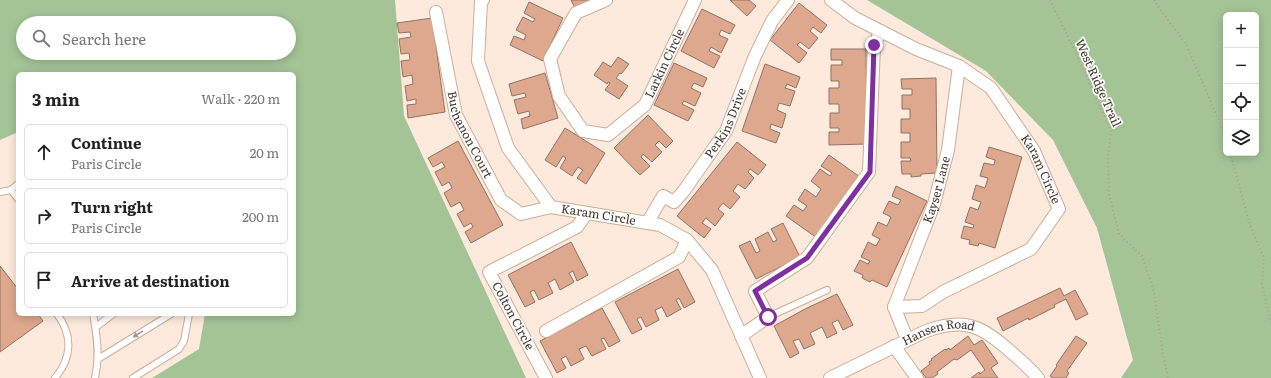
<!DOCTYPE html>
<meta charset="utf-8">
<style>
body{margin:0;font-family:Literata,serif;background:#f6f6f6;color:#222}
.controls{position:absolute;right:12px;top:12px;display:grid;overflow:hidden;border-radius:6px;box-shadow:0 2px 10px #0003}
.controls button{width:36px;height:36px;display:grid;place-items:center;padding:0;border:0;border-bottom:1px solid #e0e0e0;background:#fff;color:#222;font:20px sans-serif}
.stop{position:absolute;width:12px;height:12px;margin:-9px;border:3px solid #7e30a0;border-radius:50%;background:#fff}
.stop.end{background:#7e30a0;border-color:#fff;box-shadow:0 1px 4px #0008}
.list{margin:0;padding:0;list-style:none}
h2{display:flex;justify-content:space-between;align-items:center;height:52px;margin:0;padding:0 16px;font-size:17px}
h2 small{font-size:13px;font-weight:400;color:#767676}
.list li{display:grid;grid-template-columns:26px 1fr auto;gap:12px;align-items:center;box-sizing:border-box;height:56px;margin:0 8px 8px;padding:0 8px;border:1px solid #e0e0e0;border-radius:6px}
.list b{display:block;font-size:15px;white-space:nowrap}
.list p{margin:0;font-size:13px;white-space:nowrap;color:#767676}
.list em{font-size:13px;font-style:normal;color:#767676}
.icon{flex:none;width:22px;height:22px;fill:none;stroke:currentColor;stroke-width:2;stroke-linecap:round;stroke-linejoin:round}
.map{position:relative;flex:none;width:1271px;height:378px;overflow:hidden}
.search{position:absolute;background:#fff;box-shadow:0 2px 10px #0003;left:16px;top:16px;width:280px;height:44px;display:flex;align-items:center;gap:10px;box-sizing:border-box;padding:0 14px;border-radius:22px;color:#767676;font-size:15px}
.panel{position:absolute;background:#fff;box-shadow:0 2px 10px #0003;left:16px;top:72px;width:280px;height:244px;border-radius:6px}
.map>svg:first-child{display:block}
</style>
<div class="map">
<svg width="1271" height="378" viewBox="0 0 1271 378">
<rect width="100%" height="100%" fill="#fdeadc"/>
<path fill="#a4c496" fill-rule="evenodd" d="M0 0H395L404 116 526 378H152L199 349 205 314H294V74H18V132L0 140ZM23 23H289V53H23Z
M867 0H1271V378H1121L1133 360 1097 228 1053 140 986 71ZM1226 15H1256V153H1226Z"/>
<path fill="#dda88d" stroke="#927363" d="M571 0H589L575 8Z
M730 0H749L756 6 747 16Z
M529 2 563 18 543 61 510 45 514 36 524 40 526 35 516 30 523 17 533 22 535 19 524 13Z
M799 3 827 25 821 33 813 27 810 31 818 38 809 49 800 42 797 45 807 53 799 63 770 40Z
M702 9 735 25 730 34 721 30 719 35 728 39 721 53 711 47 709 51 720 56 714 68 681 51Z
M432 18 445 112 408 118 407 105 416 104V99L407 101 405 86 413 84 412 75 403 77 401 61 410 60 409 53 401 54 399 39 411 37 410 32 399 33 397 23Z
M831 49H866L867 144 829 145V132H839V128H830V113H839V104H829V88H839V81H831V65H842V60H831Z
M618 57 629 64 621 74 620 73 616 78 628 86 619 99 605 90 610 83 608 82 607 84 594 75 603 62 611 67Z
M674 63 707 78 703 87 694 83 691 88 701 93 695 106 684 101 682 104 694 110 688 121 654 105Z
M765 64 800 77 796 88 787 84 785 88 795 91 790 106 779 103 777 110 786 114 782 128 771 124 770 129 780 133 776 143 742 131Z
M545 73 558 118 523 129 521 119 530 116 529 111 518 114 514 100 526 97 525 93 512 96 509 84Z
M936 78 937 173 921 174V176L911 177V174H902L901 161H911L910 158H901V142H910V133H901V119H910V109H902V95H912V89H902L901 79Z
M648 115 673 141 666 148 659 141 655 145 662 152 652 162 643 154 641 157 650 166 640 175 614 148Z
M565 128 605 153 586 184 577 178 583 170 578 167 572 176 560 168 566 158 563 156 556 167 545 160Z
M458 141 503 225 471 243 465 232 473 227 471 223 464 227 457 214 464 210 460 202 451 207 444 193 452 188 449 182 442 186 435 172 445 167 442 162 433 167 428 158Z
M737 142 766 165 758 175 750 169 748 172 754 178 745 189 738 184 733 191 740 197 730 209 723 203 718 209 724 214 715 226 706 218 702 223 711 229 704 238 677 216Z
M989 147 1022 157 995 248 979 243 978 246 969 244 970 240 961 238 964 226 973 228 974 225 965 222 970 207 978 210 981 202 972 199 976 185 985 188 988 178 980 176 984 163 994 165 995 160 986 157Z
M829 155 860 177 817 238 786 216 794 205 803 211 807 206 798 200 805 189 816 197 821 189 811 181 820 169 830 176 832 173 821 166Z
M896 186 927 201 887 287 872 280 870 282 862 278 863 275 854 271 860 260 868 264 870 261 861 257 868 242 876 246 880 239 872 235 878 222 887 226 891 217 883 213 889 201 898 205 901 200 892 196Z
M783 223 800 257 756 279 739 246 750 241 756 253 760 251 755 239 768 232 773 242 777 240 771 229Z
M571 242 588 275 577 281 573 271 569 273 574 282 560 290 555 279 548 283 553 293 539 300 534 290 530 292 535 302 525 307 508 275Z
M0 266 18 289V314H38L43 321 0 352Z
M678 269 695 302 684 308 679 298 676 300 681 309 667 317 662 307 655 310 659 320 646 327 641 317 637 319 642 329 632 334 615 302Z
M1060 288 1064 296 1075 290 1088 314 1076 320 1066 299 1054 305 1055 307 1029 320 1028 318 1003 331 997 318Z
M837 294 853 325 843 330 838 320 832 323 837 333 827 338 822 327 810 333 815 344 804 349 799 339 793 341 799 353 790 358 774 326 805 309Z
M602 308 620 341 609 347 604 338 601 339 606 349 592 356 586 346 579 349 584 359 571 366 566 356 561 359 566 368 557 373 540 341Z
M968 336 974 345 982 340 998 363 991 368 998 378H971L979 372 980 374 985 370 971 350 957 360 954 359 937 372 938 374 932 378H926L921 371 930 364 929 362 932 360 931 359 945 349 946 350 949 348 950 350Z
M1076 336 1087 343 1067 371 1069 373 1066 378H1053L1050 376 1057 366 1056 365Z"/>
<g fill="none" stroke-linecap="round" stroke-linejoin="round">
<g stroke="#cbae97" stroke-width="8">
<path id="lane" d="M11 190 18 199
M0 192 11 190 18 184
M93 314C97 335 100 357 95 378
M768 317 827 290
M96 327 113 314
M98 359 171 314
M55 378C72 358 73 335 57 314
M133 378 179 349 184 341 189 314"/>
</g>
<g stroke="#cbae97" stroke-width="14">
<g id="street">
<path id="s1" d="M483 0 481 2 478 61 508 148 551 207 660 225 687 240 712 270 760 378"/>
<path id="s2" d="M606 0 576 13 550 59 559 96 583 131 608 135 645 105 695 0"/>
<path id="s3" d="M831 0 855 18 916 49 959 66 991 88 1034 151 1059 209 1031 249 943 292 922 306 894 307 907 339"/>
<path id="s4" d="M436 12 456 115 501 200 521 214 551 207"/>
<path id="s5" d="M647 223 663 196 674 202 683 192 726 131 755 56 772 21 788 0"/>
<path id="s6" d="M894 307 934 204 948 150 959 66"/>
<path d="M546 331 679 257 687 240"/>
<path d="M741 336 768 317 755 291 807 258 869 172 874 45 881 31"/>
<path d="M894 346 917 378"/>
<path d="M546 378 489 272 577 227 587 213"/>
<path id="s7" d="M830 378 926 331C965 317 982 326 1011 352 1020 360 1030 368 1038 378"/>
</g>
</g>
<path stroke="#ad9d91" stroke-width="2" stroke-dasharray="1 3" stroke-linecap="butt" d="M1050 0 1081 64 1111 131 1108 158 1109 194 1119 234 1142 256 1154 292 1163 355 1168 378
M1154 0 1170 23 1186 44 1222 128 1226 140
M1230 153 1250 225 1264 258 1262 285 1271 323"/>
<use href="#lane" stroke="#fff" stroke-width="6"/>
<use href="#street" stroke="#fff" stroke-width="12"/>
</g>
<defs><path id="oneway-solid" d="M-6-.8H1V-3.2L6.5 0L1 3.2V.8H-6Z"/></defs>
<use fill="#a29c96" href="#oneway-solid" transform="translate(138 334) rotate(148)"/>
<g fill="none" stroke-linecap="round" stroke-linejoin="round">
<path stroke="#7e30a0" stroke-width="5" d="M768 317 755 291 807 258 870 172 874 45"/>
</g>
<g text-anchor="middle" stroke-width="3.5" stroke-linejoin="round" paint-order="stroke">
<g font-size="12" fill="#44382e" stroke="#fbfbfb">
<text dy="4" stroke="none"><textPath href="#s2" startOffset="285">Larkin Circle</textPath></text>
<text transform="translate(1098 83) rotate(66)" y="4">West Ridge Trail</text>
<text dy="4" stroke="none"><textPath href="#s5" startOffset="139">Perkins Drive</textPath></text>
<text dy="4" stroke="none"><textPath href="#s4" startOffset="128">Buchanon Court</textPath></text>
<text dy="4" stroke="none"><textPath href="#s3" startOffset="279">Karam Circle</textPath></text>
<text dy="4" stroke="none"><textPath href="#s6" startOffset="125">Kayser Lane</textPath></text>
<text dy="4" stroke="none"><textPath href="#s1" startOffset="275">Karam Circle</textPath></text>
<text transform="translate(513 316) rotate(62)" y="4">Colton Circle</text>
<text dy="4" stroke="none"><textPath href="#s7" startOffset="119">Hansen Road</textPath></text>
</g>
</g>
</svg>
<div class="controls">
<button>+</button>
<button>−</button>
<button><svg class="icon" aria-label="locate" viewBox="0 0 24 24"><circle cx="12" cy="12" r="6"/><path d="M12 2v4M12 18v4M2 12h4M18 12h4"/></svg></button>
<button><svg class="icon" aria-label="layers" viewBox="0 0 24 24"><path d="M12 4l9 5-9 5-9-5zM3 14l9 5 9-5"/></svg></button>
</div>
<div class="stop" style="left:768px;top:317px"></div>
<div class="stop end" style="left:874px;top:45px"></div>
<div class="search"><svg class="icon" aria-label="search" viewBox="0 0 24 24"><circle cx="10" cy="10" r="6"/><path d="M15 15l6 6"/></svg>Search here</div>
<section class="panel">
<h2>3 min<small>Walk · 220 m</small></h2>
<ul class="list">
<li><svg class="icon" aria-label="ahead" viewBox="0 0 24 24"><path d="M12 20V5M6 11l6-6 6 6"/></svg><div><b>Continue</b><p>Paris Circle</p></div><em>20 m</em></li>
<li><svg class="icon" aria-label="right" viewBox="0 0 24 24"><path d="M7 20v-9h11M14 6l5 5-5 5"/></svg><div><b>Turn right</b><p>Paris Circle</p></div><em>200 m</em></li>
<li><svg class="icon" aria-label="arrive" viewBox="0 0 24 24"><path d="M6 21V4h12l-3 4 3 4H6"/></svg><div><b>Arrive at destination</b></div></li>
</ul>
</section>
</div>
